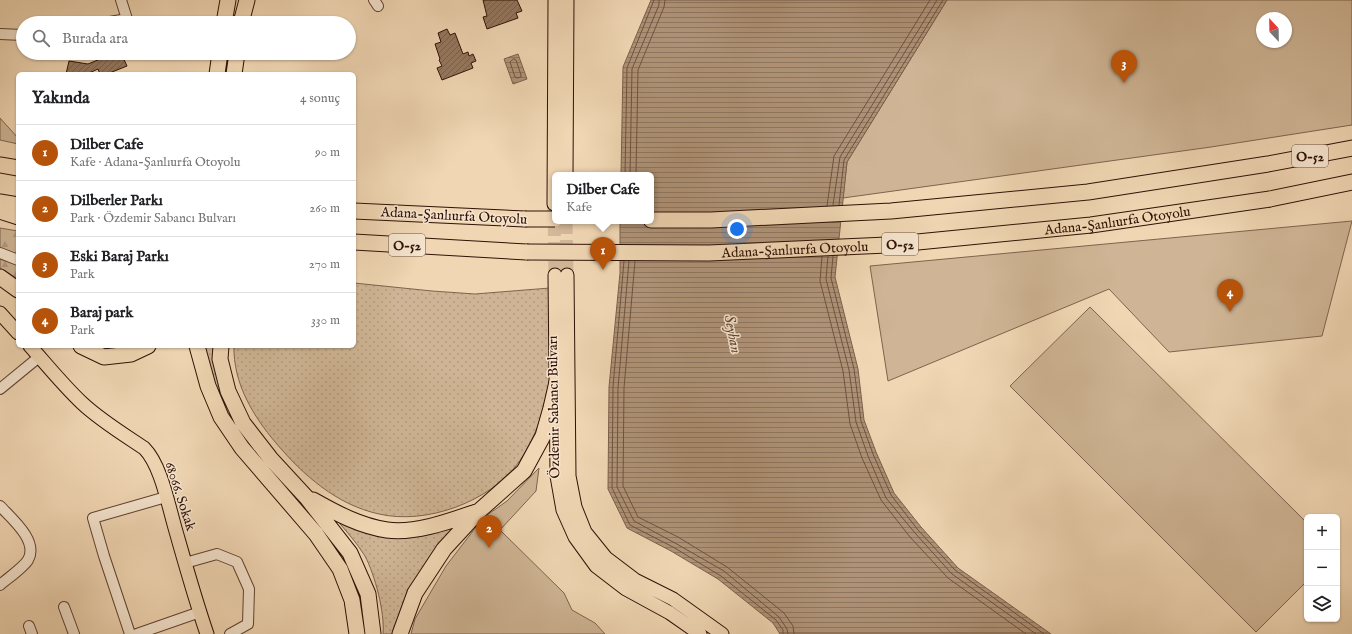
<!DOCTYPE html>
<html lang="tr">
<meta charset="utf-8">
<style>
body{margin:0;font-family:"IM FELL English",serif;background:#f6f6f6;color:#202124}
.controls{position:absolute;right:12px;bottom:12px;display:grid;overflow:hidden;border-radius:6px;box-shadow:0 1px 3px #0004}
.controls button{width:36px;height:36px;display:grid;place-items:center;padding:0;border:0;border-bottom:1px solid #e0e0e0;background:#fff;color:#202124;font:20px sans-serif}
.compass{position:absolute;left:1256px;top:12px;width:36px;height:36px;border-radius:50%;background:#fff;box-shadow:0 1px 3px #0004;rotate:338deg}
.you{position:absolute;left:737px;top:229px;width:14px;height:14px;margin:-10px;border:3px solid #fff;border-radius:50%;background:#1a73e8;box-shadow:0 0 0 6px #1a73e833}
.badge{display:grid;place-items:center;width:26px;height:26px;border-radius:50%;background:#b45309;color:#fff;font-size:13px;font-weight:700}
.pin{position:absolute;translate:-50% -33px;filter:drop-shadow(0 1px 2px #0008)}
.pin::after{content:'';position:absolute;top:21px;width:14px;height:12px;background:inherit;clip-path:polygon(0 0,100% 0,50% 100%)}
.popup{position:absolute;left:552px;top:172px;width:102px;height:52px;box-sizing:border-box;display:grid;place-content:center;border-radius:6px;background:#fff;filter:drop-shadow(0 1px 3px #0005);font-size:13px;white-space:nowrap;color:#757577}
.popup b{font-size:15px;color:#202124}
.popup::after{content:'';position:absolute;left:50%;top:100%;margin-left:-8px;border:8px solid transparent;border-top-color:#fff}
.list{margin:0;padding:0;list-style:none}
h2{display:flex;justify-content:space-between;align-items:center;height:52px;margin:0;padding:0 16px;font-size:17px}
h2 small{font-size:13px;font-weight:400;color:#757577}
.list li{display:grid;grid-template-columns:26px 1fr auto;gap:12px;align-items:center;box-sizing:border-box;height:56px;padding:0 16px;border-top:1px solid #e0e0e0}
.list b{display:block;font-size:15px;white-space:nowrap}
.list p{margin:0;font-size:13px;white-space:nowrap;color:#757577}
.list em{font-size:13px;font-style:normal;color:#757577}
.icon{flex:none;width:22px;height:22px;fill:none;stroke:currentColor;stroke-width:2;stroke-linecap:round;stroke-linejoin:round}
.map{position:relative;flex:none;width:1352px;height:634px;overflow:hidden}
.search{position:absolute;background:#fff;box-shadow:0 1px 3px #0004;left:16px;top:16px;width:340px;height:44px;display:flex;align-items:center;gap:10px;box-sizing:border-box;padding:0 14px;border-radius:22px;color:#757577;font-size:15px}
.panel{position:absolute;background:#fff;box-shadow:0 1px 3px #0004;left:16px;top:72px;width:340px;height:276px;border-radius:6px}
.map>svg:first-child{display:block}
</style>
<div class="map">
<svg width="1352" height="634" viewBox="0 0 1352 634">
<defs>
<pattern id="grass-dots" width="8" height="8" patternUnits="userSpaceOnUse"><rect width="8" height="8" fill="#cfb595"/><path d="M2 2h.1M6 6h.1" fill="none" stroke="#b29b7f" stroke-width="1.8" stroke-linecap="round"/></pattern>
<pattern id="forest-firs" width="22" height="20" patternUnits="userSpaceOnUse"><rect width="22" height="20" fill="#cfb595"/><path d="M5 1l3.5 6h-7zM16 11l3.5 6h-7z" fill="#b29b7f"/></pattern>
<pattern id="water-rules" width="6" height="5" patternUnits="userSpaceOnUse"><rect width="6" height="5" fill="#af9378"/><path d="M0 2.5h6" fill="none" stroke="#8f7760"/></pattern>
<pattern id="building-hatch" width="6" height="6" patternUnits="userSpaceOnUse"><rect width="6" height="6" fill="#94775f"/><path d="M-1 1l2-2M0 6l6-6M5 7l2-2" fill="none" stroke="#79604c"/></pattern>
</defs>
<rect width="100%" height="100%" fill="#f0d6b3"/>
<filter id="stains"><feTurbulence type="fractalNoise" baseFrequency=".005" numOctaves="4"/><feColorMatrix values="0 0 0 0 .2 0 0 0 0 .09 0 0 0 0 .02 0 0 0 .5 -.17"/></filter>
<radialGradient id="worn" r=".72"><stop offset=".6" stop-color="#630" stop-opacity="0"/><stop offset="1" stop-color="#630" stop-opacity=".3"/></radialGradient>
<path fill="url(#grass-dots)" stroke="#80634d" d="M354 283 432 291 475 294 550 288C550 310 550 332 550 354 550 370 550 387 546 402 540 423 531 444 519 462 490 502 426 525 379 514 337 505 303 475 276 443 253 416 233 383 234 346H354Z
M204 346H214L221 390 289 488 342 553 355 575 363 601 367 634H361L358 603 285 491 228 418 215 389Z
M336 519 415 536 447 530 461 526 395 634H383C385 613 375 575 365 556 357 543 346 531 336 519Z"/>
<path fill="url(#forest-firs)" stroke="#80634d" d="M0 228 18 231V279L0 268Z"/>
<path fill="#cfb595" stroke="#80634d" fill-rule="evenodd" d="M947 0H1352V125L1211 147 843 198 847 162ZM1262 18H1286V42H1262Z
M0 118 18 138V144L0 140Z
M1352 221 1322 336 1169 352 1109 289 888 381 870 266Z
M1090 307 1307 523V581L1256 632 1010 386Z
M539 468 536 491 500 530 564 593 572 610 595 623 605 634H411L415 619 446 566 483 518 507 501Z"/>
<path fill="url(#water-rules)" stroke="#7c5f4a" d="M651 0H947L847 162 835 277 858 369 864 420 876 452 894 493 921 527 958 568 1051 634H780L773 623 718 579 671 551 627 528 608 489 609 387 620 273V221H651V175H621L623 67Z
M518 54 527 79 513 84 504 59Z"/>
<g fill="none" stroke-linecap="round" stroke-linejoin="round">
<path stroke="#70523e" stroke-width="1" d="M514 59 516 60 521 75V77L517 78 515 77 510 62 511 61Z
M625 175 627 68 654 0
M630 175 632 69 659 5V0
M636 175 638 70 664 7 665 0
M833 205 840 157 937 0
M839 205 844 160 943 0
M827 206 834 156 930 0
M822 256 820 281 843 371 850 424 862 458 881 500 910 537 948 578 1026 634
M828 256 826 279 849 370 856 422 868 456 886 498 915 533 952 574 1036 634
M833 256 831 278 854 369 861 421 873 454 891 495 918 530 955 570 1044 634
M624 261 613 387 612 488 630 525 673 547 721 576 776 620 783 630V634
M629 261 618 388 617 487 634 521 675 543 724 571 779 617 787 629 788 634
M635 261 624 388 623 486 638 517 678 537 727 567 784 613 793 626 794 634"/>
</g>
<path fill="url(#building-hatch)" stroke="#301105" d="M483 0H517L522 11 516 13 518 18 487 29 483 17 487 16Z
M447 29 450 35 455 33 463 54 468 52 469 56 473 54 476 61 471 63 473 68 442 80 437 68 442 66 439 60 440 59 435 44 441 42 438 33Z
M115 53H121L127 66 107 74H100L98 69 87 74H66L69 61 88 64Z"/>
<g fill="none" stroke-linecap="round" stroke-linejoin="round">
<path stroke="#d3b899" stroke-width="13" stroke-dasharray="13 6" stroke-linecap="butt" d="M554 204 555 275
M566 221 567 275"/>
<g stroke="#604230" stroke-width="12">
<path id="minor" d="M374 0 378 6
M104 23 127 19 121 0
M0 34 23 35
M0 253 18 260
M0 389 39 357
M0 506C11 518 39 541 28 560 23 568 8 578 0 585
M185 563 217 554 237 562 249 589 248 624 230 634
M64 607 74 634
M29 626 32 634
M130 634 104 556 93 518 166 497
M137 634 200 612"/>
</g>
<g stroke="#301105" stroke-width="15">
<path id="major" d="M566 175 567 0
M554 204 555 0
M555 275 557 476 563 510 575 537 596 566 626 589 670 613 700 634
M567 275 569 476 575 507 585 532 606 558 635 580 673 599 722 634
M0 313 18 333
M30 346C47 365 63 385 82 403 100 420 123 434 144 448 161 465 168 504 175 528 185 563 195 599 207 634"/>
</g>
<g stroke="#301105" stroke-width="17">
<path id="highway" d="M224 23 228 0
M241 23 247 0
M217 74 220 53
M234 74 237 53
M0 165 18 168
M1270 199 1352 182
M0 202 18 205
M0 211 18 217
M354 211 525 219
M651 220H711L891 211 1088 192 1268 164 1352 148
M354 242 527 252
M0 277 18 290
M81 346 104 357 131 354 148 346
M197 346 208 386 221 417 242 448 316 534 340 569 352 600 357 634
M221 346 220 359 228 391 243 423 271 459 307 498 350 553 368 594 373 634
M313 500C336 513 360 526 387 530 415 534 450 521 476 512
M400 634 415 593 444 549 479 511 524 471 543 436 551 408 557 382"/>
</g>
<use href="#minor" stroke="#f5e4ce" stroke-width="10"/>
<use href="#major" stroke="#f0d6b3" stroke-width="13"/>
<use href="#highway" stroke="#f0d6b3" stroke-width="15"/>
<g stroke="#301105" stroke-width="17" stroke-linecap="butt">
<g id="highway-bridge">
<path d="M525 219H555"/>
<path id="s1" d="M527 252 709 253 887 245 1091 225 1270 199"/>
</g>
</g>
<use href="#highway-bridge" stroke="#f0d6b3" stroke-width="15"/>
</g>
<g text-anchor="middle" stroke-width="3" stroke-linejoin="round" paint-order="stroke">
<g fill="#f5e4ce" stroke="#6b5041" stroke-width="1">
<rect x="1292" y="145" width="36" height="22" rx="3"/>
<rect x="882" y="233" width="36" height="22" rx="3"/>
<rect x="389" y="234" width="36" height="22" rx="3"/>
</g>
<g font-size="13" font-weight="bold" fill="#301105">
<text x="1310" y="161">O-52</text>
<text x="900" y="249">O-52</text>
<text x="407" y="250">O-52</text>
</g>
<g font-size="14" fill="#301105" stroke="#f5e4ce">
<text transform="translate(454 215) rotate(3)" y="5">Adana-Şanlıurfa Otoyolu</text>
<text dy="5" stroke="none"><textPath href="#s1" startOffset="592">Adana-Şanlıurfa Otoyolu</textPath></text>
<text dy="5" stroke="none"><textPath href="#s1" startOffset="268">Adana-Şanlıurfa Otoyolu</textPath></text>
<text transform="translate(553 407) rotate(-91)" y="5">Özdemir Sabancı Bulvarı</text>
<text transform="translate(181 496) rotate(72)" y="5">68066. Sokak</text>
</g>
<g font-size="15" font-style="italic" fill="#634533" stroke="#f5e4ce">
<text transform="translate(733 334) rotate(79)" y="5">Seyhan</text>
</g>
</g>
<rect width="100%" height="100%" filter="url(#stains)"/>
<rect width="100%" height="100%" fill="url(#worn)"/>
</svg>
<div class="controls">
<button>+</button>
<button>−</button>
<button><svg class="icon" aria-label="layers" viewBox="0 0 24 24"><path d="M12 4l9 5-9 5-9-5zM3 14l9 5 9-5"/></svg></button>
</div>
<svg class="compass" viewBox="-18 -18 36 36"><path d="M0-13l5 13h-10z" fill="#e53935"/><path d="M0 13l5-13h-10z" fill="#757577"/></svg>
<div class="you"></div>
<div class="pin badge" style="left:603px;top:270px">1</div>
<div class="popup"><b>Dilber Cafe</b>Kafe</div>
<div class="pin badge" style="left:489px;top:548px">2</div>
<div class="pin badge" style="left:1124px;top:83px">3</div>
<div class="pin badge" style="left:1230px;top:312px">4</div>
<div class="search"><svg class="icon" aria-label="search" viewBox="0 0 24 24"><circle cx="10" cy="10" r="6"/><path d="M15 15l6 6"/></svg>Burada ara</div>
<section class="panel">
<h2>Yakında<small>4 sonuç</small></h2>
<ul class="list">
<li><span class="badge">1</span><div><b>Dilber Cafe</b><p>Kafe · Adana-Şanlıurfa Otoyolu</p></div><em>90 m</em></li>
<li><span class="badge">2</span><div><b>Dilberler Parkı</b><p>Park · Özdemir Sabancı Bulvarı</p></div><em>260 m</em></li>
<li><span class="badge">3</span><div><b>Eski Baraj Parkı</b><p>Park</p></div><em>270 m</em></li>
<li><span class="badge">4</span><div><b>Baraj park</b><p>Park</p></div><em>330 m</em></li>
</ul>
</section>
</div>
